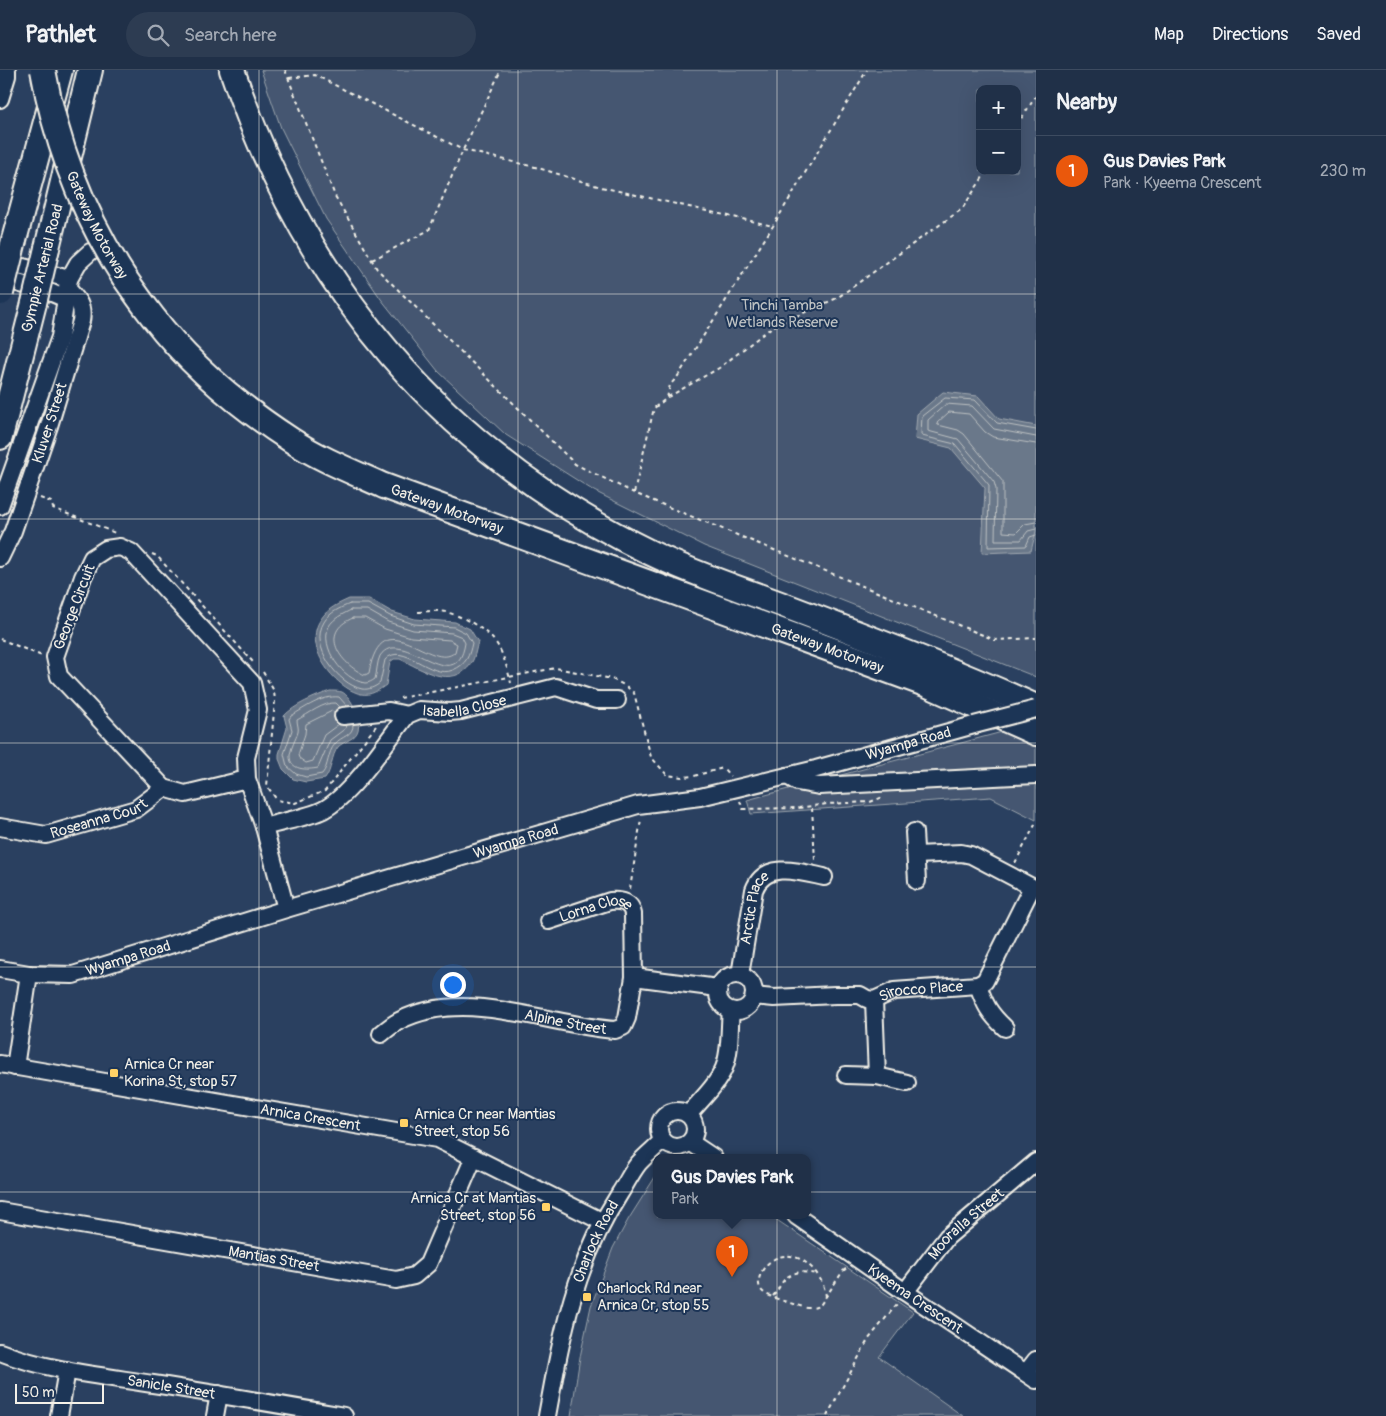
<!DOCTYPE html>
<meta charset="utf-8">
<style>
body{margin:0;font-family:Pangolin,sans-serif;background:#2d3c52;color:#f1f3f6}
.controls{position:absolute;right:15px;top:15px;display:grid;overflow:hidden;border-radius:10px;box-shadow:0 5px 20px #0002}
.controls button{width:45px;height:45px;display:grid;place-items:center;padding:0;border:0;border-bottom:1px solid #3d4b60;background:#203048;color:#f1f3f6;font:25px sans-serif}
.scale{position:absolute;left:15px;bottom:12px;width:89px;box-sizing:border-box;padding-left:5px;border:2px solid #f4f1e8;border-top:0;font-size:14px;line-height:18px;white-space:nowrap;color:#f4f1e8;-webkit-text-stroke:4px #1d3557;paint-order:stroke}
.you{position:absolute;left:452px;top:914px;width:18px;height:18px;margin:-12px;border:4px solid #fff;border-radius:50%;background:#1a73e8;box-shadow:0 0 0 8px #1a73e833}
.badge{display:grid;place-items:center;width:32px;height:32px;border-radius:50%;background:#ea580c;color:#fff;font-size:16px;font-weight:700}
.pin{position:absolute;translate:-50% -41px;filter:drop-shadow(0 1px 2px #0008)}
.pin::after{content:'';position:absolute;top:26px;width:18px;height:15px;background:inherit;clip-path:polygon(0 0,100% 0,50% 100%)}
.popup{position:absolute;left:653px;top:1084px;width:158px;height:65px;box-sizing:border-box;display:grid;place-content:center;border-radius:10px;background:#203048;filter:drop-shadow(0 1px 4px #0005);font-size:16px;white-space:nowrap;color:#a2a9b4}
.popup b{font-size:19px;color:#f1f3f6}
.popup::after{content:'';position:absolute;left:50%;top:100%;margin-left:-10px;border:10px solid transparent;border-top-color:#203048}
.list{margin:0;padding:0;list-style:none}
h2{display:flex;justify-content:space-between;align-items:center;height:65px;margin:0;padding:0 20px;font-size:21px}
h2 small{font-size:16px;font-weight:400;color:#a2a9b4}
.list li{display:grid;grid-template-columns:32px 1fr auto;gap:15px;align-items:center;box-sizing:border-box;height:70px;padding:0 20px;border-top:1px solid #3d4b60}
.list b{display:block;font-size:19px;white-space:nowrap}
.list p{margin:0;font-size:16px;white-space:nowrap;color:#a2a9b4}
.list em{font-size:16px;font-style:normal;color:#a2a9b4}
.icon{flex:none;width:28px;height:28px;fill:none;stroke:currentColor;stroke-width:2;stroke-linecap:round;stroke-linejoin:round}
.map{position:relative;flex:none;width:1036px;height:1346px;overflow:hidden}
header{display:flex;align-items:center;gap:30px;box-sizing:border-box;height:70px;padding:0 25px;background:#203048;border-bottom:1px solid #3d4b60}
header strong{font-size:24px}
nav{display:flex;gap:28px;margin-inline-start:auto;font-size:18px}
.search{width:350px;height:45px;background:#2d3c52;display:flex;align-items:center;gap:12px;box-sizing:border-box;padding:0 18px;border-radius:28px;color:#a2a9b4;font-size:19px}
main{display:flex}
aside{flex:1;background:#203048}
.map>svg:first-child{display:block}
</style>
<header>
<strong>Pathlet</strong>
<div class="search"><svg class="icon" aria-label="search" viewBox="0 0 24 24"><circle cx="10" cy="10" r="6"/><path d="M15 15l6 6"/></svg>Search here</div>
<nav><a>Map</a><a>Directions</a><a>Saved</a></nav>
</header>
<main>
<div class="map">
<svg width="1036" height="1346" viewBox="0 0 1036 1346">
<rect width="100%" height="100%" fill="#2a4060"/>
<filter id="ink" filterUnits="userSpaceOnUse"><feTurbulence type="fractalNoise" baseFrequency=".02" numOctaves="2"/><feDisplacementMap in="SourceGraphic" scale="10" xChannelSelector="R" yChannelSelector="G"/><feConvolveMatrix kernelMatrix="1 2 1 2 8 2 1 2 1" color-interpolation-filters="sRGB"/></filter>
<g filter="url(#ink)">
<path fill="#445771" stroke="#9ca4ac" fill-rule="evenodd" d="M261 0H1036V607L704 476 594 421 506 365 438 301 381 229 326 149 281 58ZM980 19H1017V101H980Z
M1036 653V750L991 727 751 744 747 730Z
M657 1104V1146H771L913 1242 879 1287 963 1346H571L580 1287 591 1236 613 1178 628 1150Z"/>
<path fill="#6a788a" stroke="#a1a8b0" d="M943 322 978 326 999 349 1036 356V461L1031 481 982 483 985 418 951 378 915 369 917 344Z
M349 529H369L392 542 415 549 455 552 470 559 478 572C476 578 475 588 471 594 452 620 421 599 400 589H394L390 592 386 615C379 620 371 626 361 624 334 618 302 575 321 549 328 538 338 534 349 529Z
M330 621C333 621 339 621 342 622 352 627 361 649 358 660 356 669 344 671 338 677 331 686 332 700 325 709L306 712 293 709 283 699 279 689V684L287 658 284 646C294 635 316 626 330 621Z"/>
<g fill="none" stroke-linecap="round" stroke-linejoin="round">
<path stroke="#bdc1c2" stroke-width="1" d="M1036 360 997 353 975 330 945 328 922 346 921 364 922 366 955 374 989 415 988 477 1026 476 1030 467 1036 465
M1036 367 994 359 972 336 946 334 928 350V361L958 369 994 412 996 419 995 470H1021L1028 461 1036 459
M1036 374 993 367 985 362 969 344 949 342 937 353 938 355 958 360 964 364 1003 412V462L1016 463 1025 454 1036 452
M350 534H368L390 546 414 554 454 557 466 563 472 573C469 586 467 594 453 600 430 610 403 570 385 590L380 613C375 617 369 620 362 619 338 614 309 576 324 552 330 542 340 538 350 534Z
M351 540H367L388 552 413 560 452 563 462 567 465 573C456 631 401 554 380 586 377 592 377 602 375 609 372 611 369 613 365 613 343 610 319 577 329 556 334 548 343 544 351 540Z
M353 548H365L385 559 411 567 450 570 457 574 455 582C432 604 382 529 369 603L365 605C340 594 318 562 353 548Z
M347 636 339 627C322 625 305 638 291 646L289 649 292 660 284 684 287 696 296 704 306 707 322 704C329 696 327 683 335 674 341 666 354 666 353 654
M340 637 336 633C323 632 309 644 297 650 297 654 299 658 298 662 296 669 291 677 290 685 289 701 308 700 318 698L330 670 346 658 347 655
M334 642 332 641 306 654 305 664 298 685 299 688 306 693 313 691 324 665 339 654"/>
<g stroke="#f4f1e8" stroke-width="20">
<g id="minor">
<path d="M0 29 7 6V0"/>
<path d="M0 191 69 209"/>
<path d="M0 208 52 223 66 229"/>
<path d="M0 436 60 267 69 209 78 193 90 182"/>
<path id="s1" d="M0 488 13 461 49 356 81 251C84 236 77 229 67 218"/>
<path d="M343 646 389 641 407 645"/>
<path d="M787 706 797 712 819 716 1036 705"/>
<path d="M247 709 246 688 258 640 252 613 131 482 120 477 106 479 92 488 83 507 55 587 59 606 164 718 185 724 247 709 264 757 286 839"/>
<path id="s2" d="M0 757 46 765 136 739 164 718"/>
<path id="s3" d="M264 757C280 752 309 747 323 740 352 725 386 672 407 645L419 640 450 642 461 641 556 617 596 630H617"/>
<path d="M914 762 917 811"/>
<path id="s4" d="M549 851 610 831C621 830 631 832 633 844L634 907"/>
<path id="s5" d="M0 899 29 904 73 905 286 839 638 735 700 727 816 699 974 655"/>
<circle cx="736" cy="923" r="18"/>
<path id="s6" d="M740 905 754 820C765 790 801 802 824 807"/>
<path d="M978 915C985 935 989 943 1005 958"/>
<path id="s7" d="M754 926 774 928 835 925H860L867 929 874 930 894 921 978 915 985 911 1032 817 971 785 961 783 916 785"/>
<path d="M874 930 877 1006 907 1013"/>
<path id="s8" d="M381 964C387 959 393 954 399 951 464 917 547 955 615 960L623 957 627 948 634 907 718 918"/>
<path id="s9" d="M0 994 437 1069 603 1152"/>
<path d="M15 997 29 904"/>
<path d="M846 1005 877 1006"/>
<circle cx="677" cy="1059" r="18"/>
<path d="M689 1044C701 1030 717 1015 724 998 731 981 729 959 731 941"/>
<path d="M690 1072 714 1088"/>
<path id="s10" d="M0 1141 396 1210 414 1206 428 1194 474 1087"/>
<path id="s11" d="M796 1146 905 1222 1036 1310"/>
<path id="s12" d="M905 1222 947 1167 1036 1092"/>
<path id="s13" d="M0 1282C49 1301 102 1306 153 1314 217 1324 281 1335 344 1346"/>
<path d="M1026 1303 1036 1290"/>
<path d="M59 1346 67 1300"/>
<path d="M215 1346 219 1324"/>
<path id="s14" d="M547 1346C562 1264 574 1195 620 1123 626 1114 631 1103 638 1094 645 1086 655 1078 663 1070"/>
</g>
</g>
<g stroke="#f4f1e8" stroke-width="28">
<g id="highway">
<path d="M232 0C305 217 444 383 651 483 696 505 744 520 791 538 873 569 956 601 1036 637"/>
<path d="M14 170 60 0"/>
<path d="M47 178 90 0"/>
<path id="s15" d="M124 207C133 220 143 234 153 247 190 295 240 337 291 370 320 389 353 402 384 416L928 615 1036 663"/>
<path d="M0 367 34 233"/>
</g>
</g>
<path stroke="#f4f1e8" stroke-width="2" stroke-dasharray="4 4" stroke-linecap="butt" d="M285 0 335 126 377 199 575 394 634 423 995 570 1036 568
M289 8 315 5 463 80 535 97 601 117 773 156
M1017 55 1036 26
M372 190 429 160 463 80 501 0
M668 327 719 298 772 257 837 228 962 139 987 101
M634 423 654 338 667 328 670 315 678 306 773 156 867 0
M40 428 51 432 53 438 115 463
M152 484 157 486 253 592
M418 542C425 542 432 540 438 541 457 542 488 559 498 576 504 586 508 601 511 613
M0 569 42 586
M263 602 274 621 275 631 267 716 277 730 295 733 325 721 376 656
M400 628 556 598 612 609 626 616 634 623 651 687 667 705 683 707 694 706 723 698 730 706
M740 731 743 739 798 738 827 734 870 732 883 727
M812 738 815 790
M1015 793 1036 753
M630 819 641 749
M773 1226C778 1221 780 1214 785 1209 794 1200 806 1202 817 1204
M826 1227C825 1216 820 1207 813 1199 780 1164 747 1208 763 1222 770 1228 797 1235 807 1238 813 1238 817 1238 821 1234L843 1201 847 1198
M827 1346 868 1270 897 1234"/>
<use href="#minor" stroke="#1d3557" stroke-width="16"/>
<use href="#highway" stroke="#1d3557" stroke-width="24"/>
<g stroke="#f4f1e8" stroke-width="20" stroke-linecap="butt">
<path id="minor-bridge" d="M974 655 1036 639"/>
</g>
<g stroke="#f4f1e8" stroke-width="28" stroke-linecap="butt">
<g id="highway-bridge">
<path id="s16" d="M43 0C56 73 83 144 124 207"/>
<path d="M1 223 14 170"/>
<path d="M34 233 47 178"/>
</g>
</g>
<use href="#minor-bridge" stroke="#1d3557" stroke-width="16"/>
<use href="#highway-bridge" stroke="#1d3557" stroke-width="24"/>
</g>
</g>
<path fill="none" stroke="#f4f1e8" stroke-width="1" stroke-opacity="0.55" d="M259 0V1346M518 0V1346M777 0V1346M0 224H1036M0 449H1036M0 673H1036M0 897H1036M0 1122H1036"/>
<g fill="#ffd166" stroke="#1d3557" stroke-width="2">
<rect x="109" y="998" width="10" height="10" rx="2.5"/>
<rect x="399" y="1048" width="10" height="10" rx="2.5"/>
<rect x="541" y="1132" width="10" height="10" rx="2.5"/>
<rect x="582" y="1222" width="10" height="10" rx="2.5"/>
</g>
<g text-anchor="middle" stroke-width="4" stroke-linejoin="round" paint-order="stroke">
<g font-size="15" fill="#f4f1e8" stroke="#1d3557">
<text dy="5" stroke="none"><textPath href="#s16" startOffset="165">Gateway Motorway</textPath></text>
<text transform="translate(42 198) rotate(-76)" y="5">Gympie Arterial Road</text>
<text dy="5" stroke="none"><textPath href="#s1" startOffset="144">Kluver Street</textPath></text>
<text dy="5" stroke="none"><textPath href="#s15" startOffset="406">Gateway Motorway</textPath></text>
<text transform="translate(74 537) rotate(-69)" y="5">George Circuit</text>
<text dy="5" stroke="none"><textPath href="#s15" startOffset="811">Gateway Motorway</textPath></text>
<text dy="5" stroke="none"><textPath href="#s3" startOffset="248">Isabella Close</textPath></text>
<text dy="5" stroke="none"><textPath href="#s5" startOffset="941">Wyampa Road</textPath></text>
<text dy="5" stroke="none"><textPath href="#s2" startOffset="102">Roseanna Court</textPath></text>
<text dy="5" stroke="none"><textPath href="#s5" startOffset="536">Wyampa Road</textPath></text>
<text dy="5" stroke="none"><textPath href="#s6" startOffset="69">Arctic Place</textPath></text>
<text dy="5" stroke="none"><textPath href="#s4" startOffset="49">Lorna Close</textPath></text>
<text dy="5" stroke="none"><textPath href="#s5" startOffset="131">Wyampa Road</textPath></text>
<text dy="5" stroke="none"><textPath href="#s7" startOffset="170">Sirocco Place</textPath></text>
<text dy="5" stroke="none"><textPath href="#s8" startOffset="192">Alpine Street</textPath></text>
<text dy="5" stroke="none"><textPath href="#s9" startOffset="315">Arnica Crescent</textPath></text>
<text dy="5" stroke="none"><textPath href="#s12" startOffset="92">Mooralla Street</textPath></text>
<text dy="5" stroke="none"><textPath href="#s14" startOffset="182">Charlock Road</textPath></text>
<text dy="5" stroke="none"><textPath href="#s10" startOffset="278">Mantias Street</textPath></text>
<text dy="5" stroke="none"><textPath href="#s11" startOffset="145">Kyeema Crescent</textPath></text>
<text dy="5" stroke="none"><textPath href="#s13" startOffset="175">Sanicle Street</textPath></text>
</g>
<g font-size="15" fill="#bfc3c4" stroke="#1d3557">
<text x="782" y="240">Tinchi Tamba<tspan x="782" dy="17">Wetlands Reserve</tspan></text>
</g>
<g font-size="15" fill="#f4f1e8" stroke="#1d3557" text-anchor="start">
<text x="124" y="999">Arnica Cr near<tspan x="124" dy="17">Korina St, stop 57</tspan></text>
<text x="414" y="1049">Arnica Cr near Mantias<tspan x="414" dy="17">Street, stop 56</tspan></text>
<text x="536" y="1133" text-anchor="end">Arnica Cr at Mantias<tspan x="536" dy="17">Street, stop 56</tspan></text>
<text x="597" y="1223">Charlock Rd near<tspan x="597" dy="17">Arnica Cr, stop 55</tspan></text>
</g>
</g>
</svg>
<div class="controls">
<button>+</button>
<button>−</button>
</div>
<div class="scale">50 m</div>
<div class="you"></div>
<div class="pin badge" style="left:732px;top:1207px">1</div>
<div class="popup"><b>Gus Davies Park</b>Park</div>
</div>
<aside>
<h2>Nearby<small></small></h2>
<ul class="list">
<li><span class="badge">1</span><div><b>Gus Davies Park</b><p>Park · Kyeema Crescent</p></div><em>230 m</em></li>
</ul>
</aside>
</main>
